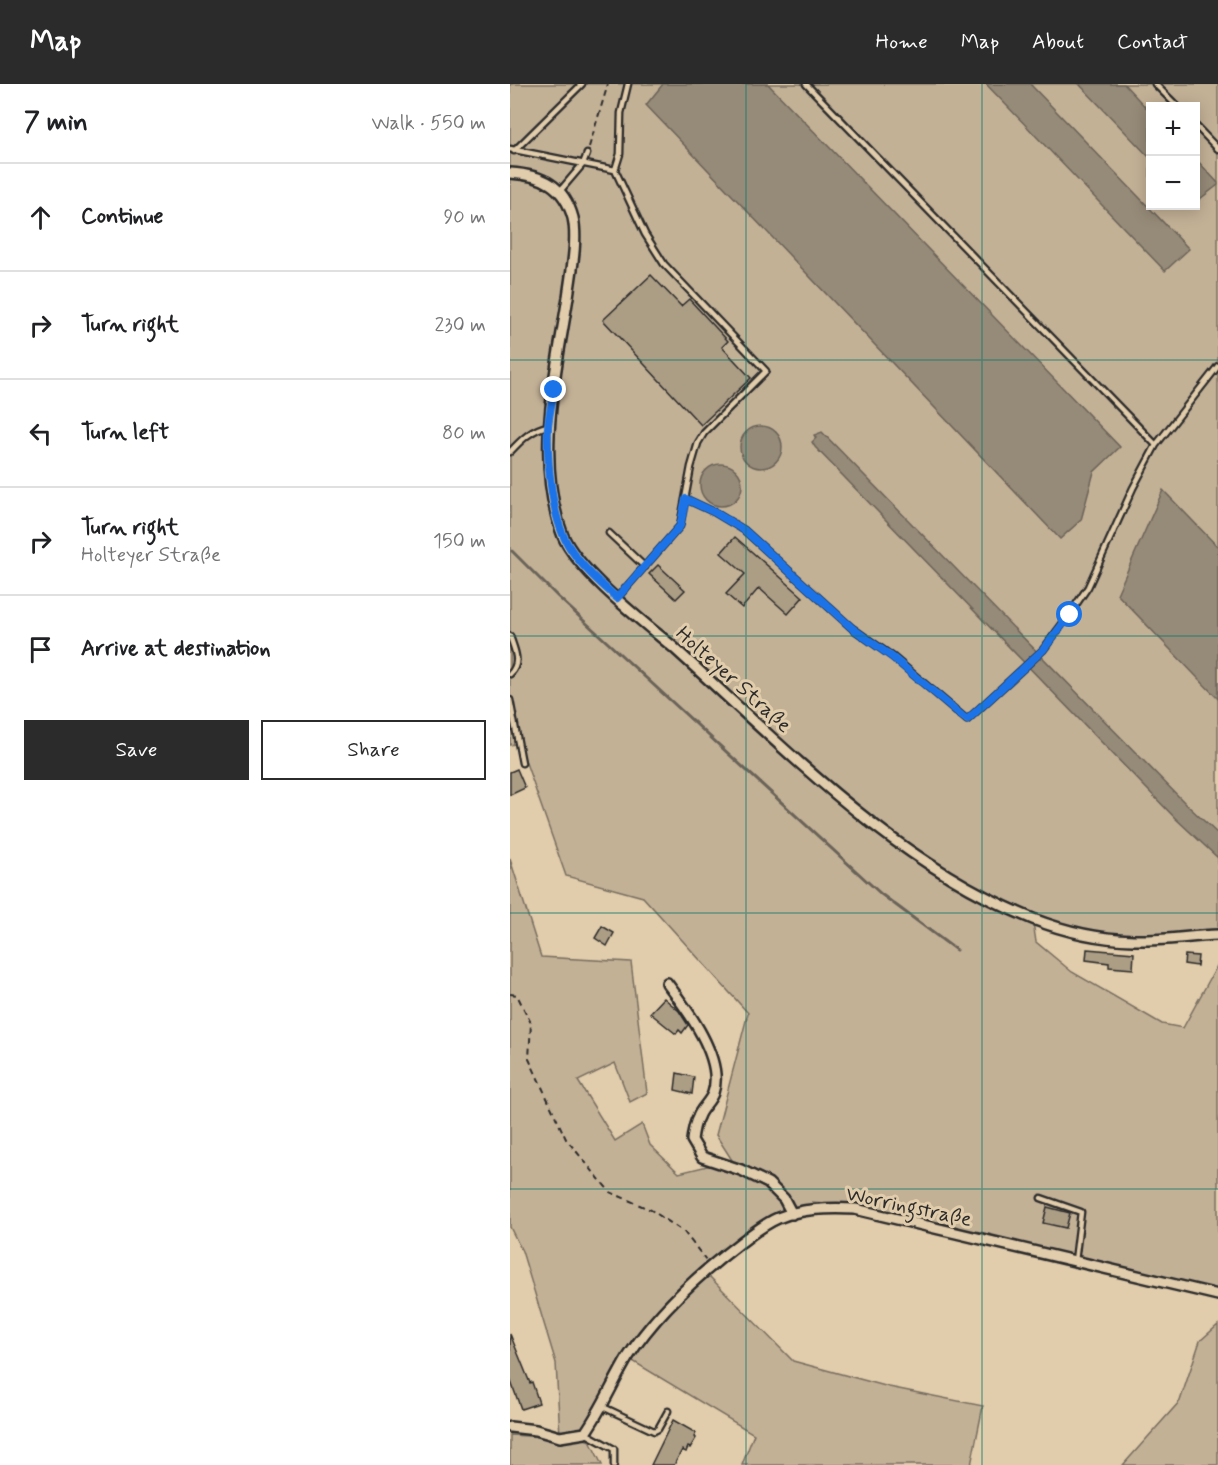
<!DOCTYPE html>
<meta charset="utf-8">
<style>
body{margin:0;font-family:Mynerve,sans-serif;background:#f6f6f6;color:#202124}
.controls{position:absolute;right:18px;top:18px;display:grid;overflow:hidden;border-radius:0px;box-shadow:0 3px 15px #0003}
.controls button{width:54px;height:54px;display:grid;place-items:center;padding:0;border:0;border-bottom:2px solid #e0e0e0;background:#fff;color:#202124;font:30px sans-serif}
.stop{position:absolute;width:18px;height:18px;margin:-14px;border:4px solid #1a73e8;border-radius:50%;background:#fff}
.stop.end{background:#1a73e8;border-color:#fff;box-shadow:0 2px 6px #0008}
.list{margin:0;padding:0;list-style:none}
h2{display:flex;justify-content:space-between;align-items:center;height:78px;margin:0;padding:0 24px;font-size:26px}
h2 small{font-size:20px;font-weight:400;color:#757577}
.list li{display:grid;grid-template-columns:39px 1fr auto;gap:18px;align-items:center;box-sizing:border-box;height:108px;padding:0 24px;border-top:2px solid #e0e0e0}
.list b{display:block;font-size:22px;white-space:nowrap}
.list p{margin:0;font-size:20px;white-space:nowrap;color:#757577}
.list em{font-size:20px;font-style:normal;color:#757577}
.actions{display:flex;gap:12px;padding:18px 24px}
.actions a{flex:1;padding:14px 0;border:2px solid #2b2b2b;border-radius:0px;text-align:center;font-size:21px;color:#2b2b2b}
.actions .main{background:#2b2b2b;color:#fff}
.icon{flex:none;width:33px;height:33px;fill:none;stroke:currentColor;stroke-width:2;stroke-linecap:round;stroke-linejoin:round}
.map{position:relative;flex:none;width:708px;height:1381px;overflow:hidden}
header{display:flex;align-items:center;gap:36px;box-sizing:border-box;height:84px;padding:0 30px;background:#2b2b2b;color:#fff}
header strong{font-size:28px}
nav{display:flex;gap:33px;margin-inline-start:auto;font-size:21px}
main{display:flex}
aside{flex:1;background:#fff}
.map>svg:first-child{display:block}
</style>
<header>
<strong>Map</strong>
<nav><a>Home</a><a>Map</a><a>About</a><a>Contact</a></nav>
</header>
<main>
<aside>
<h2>7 min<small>Walk · 550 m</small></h2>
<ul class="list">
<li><svg class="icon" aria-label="ahead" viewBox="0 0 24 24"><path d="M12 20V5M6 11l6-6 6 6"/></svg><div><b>Continue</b></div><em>90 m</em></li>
<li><svg class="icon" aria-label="right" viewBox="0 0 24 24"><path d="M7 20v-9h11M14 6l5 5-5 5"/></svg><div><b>Turn right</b></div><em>230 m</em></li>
<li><svg class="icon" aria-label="left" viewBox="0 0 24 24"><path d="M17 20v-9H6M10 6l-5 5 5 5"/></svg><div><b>Turn left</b></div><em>80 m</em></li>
<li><svg class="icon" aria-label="right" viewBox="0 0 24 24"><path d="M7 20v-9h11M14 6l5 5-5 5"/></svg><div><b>Turn right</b><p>Holteyer Straße</p></div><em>150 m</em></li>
<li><svg class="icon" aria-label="arrive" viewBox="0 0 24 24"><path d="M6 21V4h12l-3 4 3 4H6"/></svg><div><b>Arrive at destination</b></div></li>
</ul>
<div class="actions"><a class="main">Save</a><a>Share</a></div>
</aside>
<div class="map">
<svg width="708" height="1381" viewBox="0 0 708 1381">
<rect width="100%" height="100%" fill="#e1ccab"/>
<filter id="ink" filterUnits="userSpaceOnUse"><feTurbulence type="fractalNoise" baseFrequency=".0167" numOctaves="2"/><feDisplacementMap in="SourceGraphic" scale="12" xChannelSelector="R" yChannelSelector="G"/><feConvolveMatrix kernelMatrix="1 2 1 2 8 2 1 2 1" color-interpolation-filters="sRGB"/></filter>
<g filter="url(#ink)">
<path fill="#c3b196" stroke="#776e60" stroke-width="1.5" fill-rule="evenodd" d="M0 0H708V850C646 855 585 854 526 834 503 826 482 812 461 800 350 738 260 647 166 562 136 535 72 486 57 451 32 393 45 328 52 269 57 224 62 180 67 135 56 100 37 86 0 85ZM640 22H686V122H640Z
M0 95C8 95 17 94 24 96 52 104 59 131 62 157L37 340 27 342 0 367Z
M37 344 38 390 57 465 377 755 523 838 526 858 562 888 652 940 673 944 708 880V1208L340 1121 302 1118 315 1122 271 1130 204 1178 140 1240 81 1339 65 1350 50 1352 46 1279 12 1167 0 1143V775L31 873 121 878 137 1009 120 1018 105 979 68 997 105 1057 132 1040 140 1061 169 1089 222 1076 206 1051 238 929 133 813 56 792 9 659 0 661V369L29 345Z
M198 1191 283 1277 379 1303 473 1322 461 1381H232L244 1350 121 1276 160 1221Z
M708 1241V1381H613L670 1317 690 1257Z
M0 1351 50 1354 66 1352 80 1357 92 1381H0Z"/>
<path fill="#968a78" stroke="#6b6459" stroke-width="1.5" d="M153 0H258L610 363 584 388 571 436 550 455 136 21Z
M476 0H520L679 165 655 187Z
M569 0H614L640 28V74Z
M686 75 708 99V101L686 118Z
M230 363a21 21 0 1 1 42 0a21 21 0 1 1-42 0Z
M312 348 677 721 708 750V774L665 734 305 363 302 358 306 354 304 351Z
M190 401a21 21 0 1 1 42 0a21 21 0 1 1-42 0Z
M653 406 708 463V615L607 510Z"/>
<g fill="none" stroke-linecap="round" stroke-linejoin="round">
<path stroke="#6b6459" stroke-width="3" d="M2 467 48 513 371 810 446 866"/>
</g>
<path fill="#ac9d85" stroke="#2b2b2b" stroke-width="1.5" d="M141 191 171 222 179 215 218 257 212 263 241 294 191 341 93 236Z
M225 453 293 513 278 530 249 504 232 524 216 510 235 490 211 469Z
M148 481 175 506 166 515 139 490Z
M7 685 15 704 0 711V688Z
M92 842 104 849 97 862 85 854Z
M577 865 624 869 623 885 599 883V879L576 876Z
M675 871 688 872 687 882 674 880Z
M154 914 169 927 178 941 172 949 169 946 166 950 140 929Z
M167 989 184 993 182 1010 165 1006Z
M537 1123 560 1129 556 1144 533 1139Z
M0 1250 20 1299 22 1298 29 1319 11 1325 0 1295Z
M163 1336 186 1349 184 1353 186 1354 180 1364 178 1363 176 1368 172 1366 164 1381H141Z"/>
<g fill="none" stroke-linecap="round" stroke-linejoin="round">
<g stroke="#2b2b2b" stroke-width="9">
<path id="lane" d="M645 0 667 22
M686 42 708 65
M0 65 105 86
M4 67 72 0
M50 107 73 80 77 70
M646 361 708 282
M0 368C11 356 22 345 38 342
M176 415 204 428 234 446 342 544 383 573 457 636 533 566 559 531 578 503 623 404 646 361 296 0
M99 449 135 483
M107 514 170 442 181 383 188 359 194 349 256 287 154 180 135 150 105 86 110 70 111 29 118 0
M0 552C4 566 12 578 0 590
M0 616 12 679
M531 1114 571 1128 565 1177
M93 1323 144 1347 148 1345 158 1327
M75 1349 104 1365V1381"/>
</g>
<g stroke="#2b2b2b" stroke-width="14">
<path id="street" d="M0 89C32 91 54 101 63 134 68 156 61 190 58 213 46 289 24 377 53 452 68 487 132 537 163 563 274 663 382 778 523 835 554 847 590 855 623 856 652 857 680 852 708 851
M157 899C176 924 215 975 203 1009 200 1018 191 1024 188 1033 184 1040 183 1048 182 1056L192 1073 231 1086 258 1099 274 1115 282 1130
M0 1343 26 1346 50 1353 75 1349C92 1325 103 1298 118 1273 147 1228 188 1191 230 1159 242 1150 254 1140 268 1134 292 1124 319 1124 345 1125L708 1211"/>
</g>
<path stroke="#2b2b2b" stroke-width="2" stroke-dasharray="6 4.5" stroke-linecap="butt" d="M79 63 98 0
M0 910 7 911 21 939 19 975 56 1055 100 1108 141 1126 174 1148 196 1176"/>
<use href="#lane" stroke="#e1ccab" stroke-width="4.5"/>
<use href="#street" stroke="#e1ccab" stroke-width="9"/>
</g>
</g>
<g fill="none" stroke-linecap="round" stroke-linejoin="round" filter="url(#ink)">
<path stroke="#1a73e8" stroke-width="8" d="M44 306C42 318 39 331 38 343 37 377 41 435 60 464 72 483 90 499 107 514L170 442 176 415 204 428 234 446 342 544 382 573 457 636 533 566 560 531"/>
</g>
<path fill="none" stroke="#0f766e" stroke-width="1.5" stroke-opacity="0.55" d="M236 0V1381M472 0V1381M0 276H708M0 552H708M0 829H708M0 1105H708"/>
<g text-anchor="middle" stroke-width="6" stroke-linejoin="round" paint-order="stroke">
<g font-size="21" fill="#2b2b2b" stroke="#e1ccab">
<text transform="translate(224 595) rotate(42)" y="7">Holteyer Straße</text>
<text transform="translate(399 1122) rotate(12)" y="7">Worringstraße</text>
</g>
</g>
</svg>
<div class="controls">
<button>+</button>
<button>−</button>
</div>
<div class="stop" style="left:560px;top:531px"></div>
<div class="stop end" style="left:44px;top:306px"></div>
</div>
</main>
